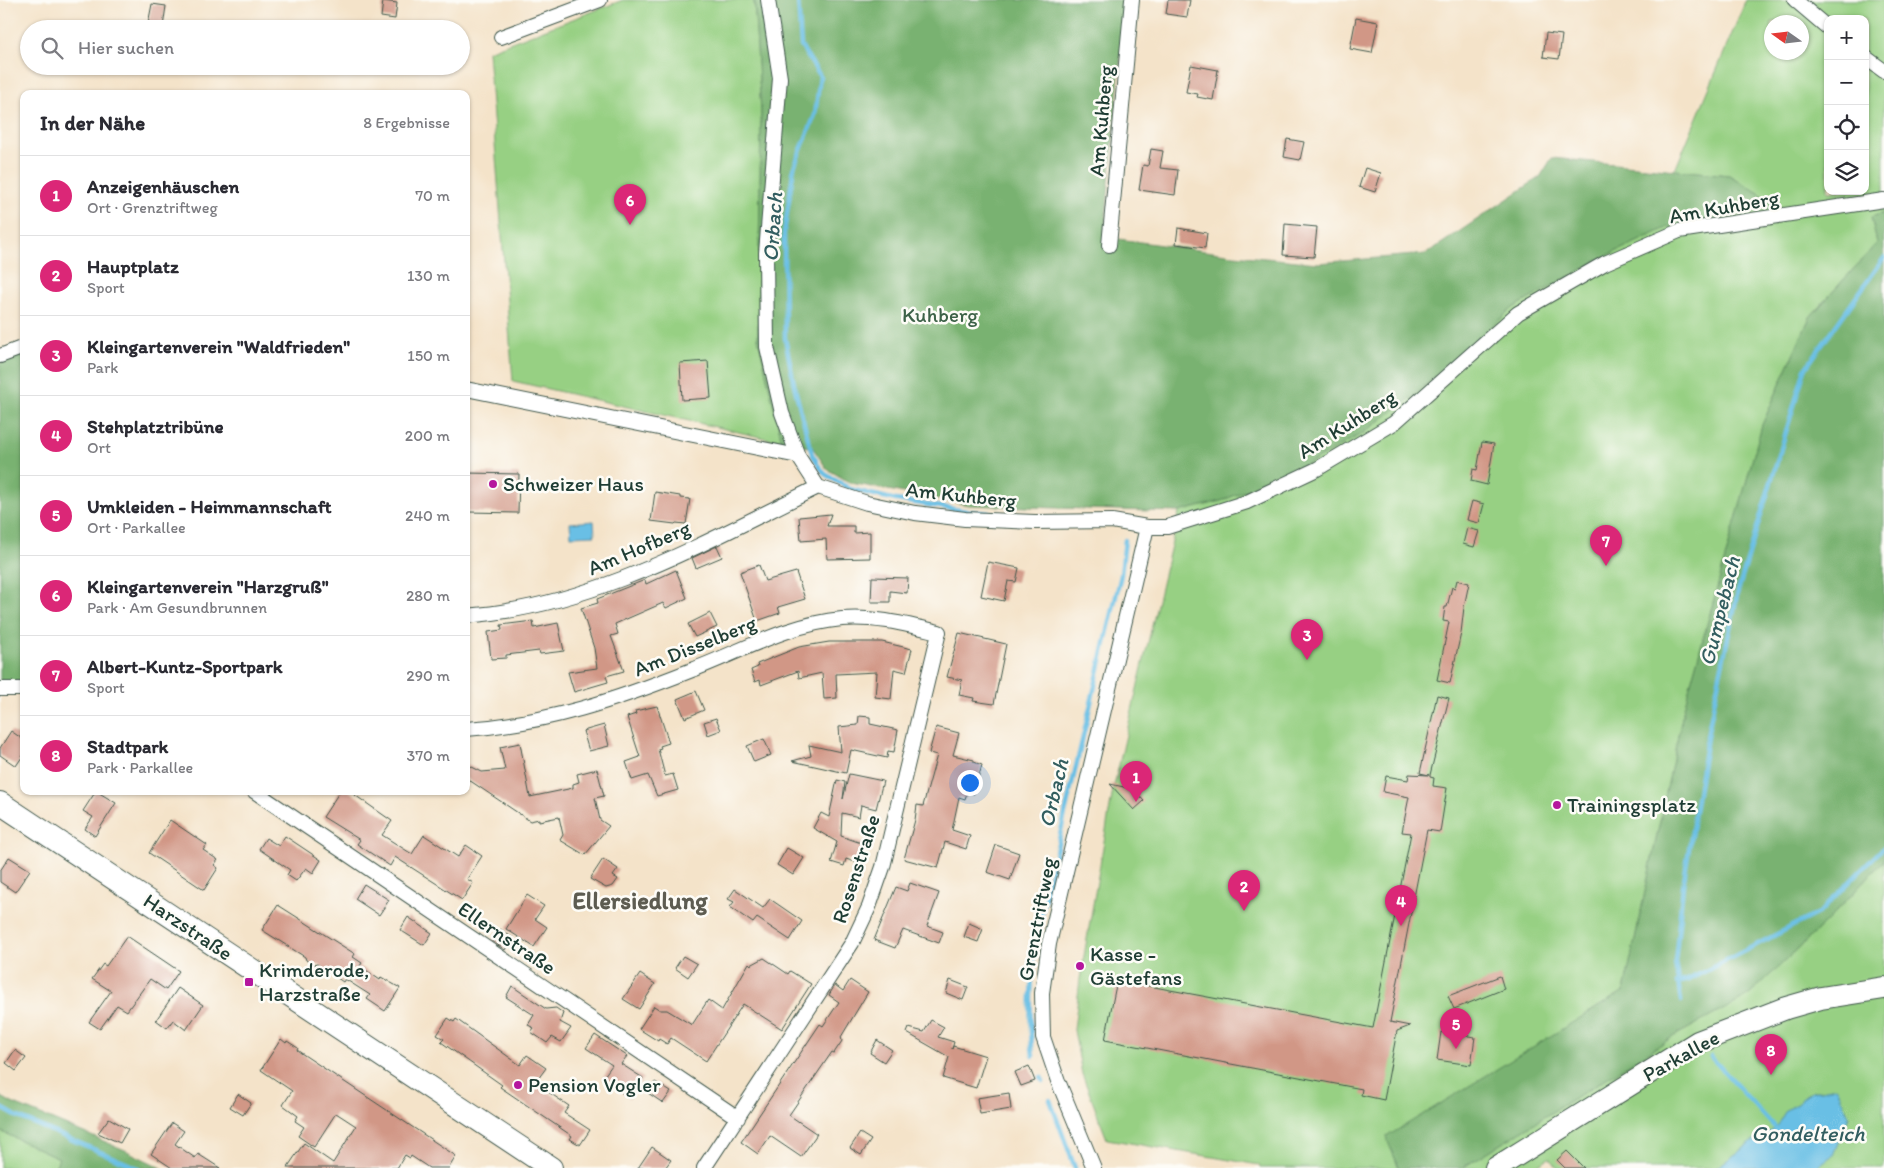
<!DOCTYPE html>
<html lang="de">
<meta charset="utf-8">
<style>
body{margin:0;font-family:Itim,sans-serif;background:#f7f7f7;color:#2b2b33}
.controls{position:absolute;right:15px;top:15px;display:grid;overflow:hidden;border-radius:10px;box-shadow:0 1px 4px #0004}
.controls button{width:45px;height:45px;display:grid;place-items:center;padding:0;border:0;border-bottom:1px solid #e1e1e2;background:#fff;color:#2b2b33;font:25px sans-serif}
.compass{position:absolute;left:1764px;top:15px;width:45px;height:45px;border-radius:50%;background:#fff;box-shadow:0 1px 4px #0004;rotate:284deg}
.you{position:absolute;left:969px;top:782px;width:18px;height:18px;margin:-12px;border:4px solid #fff;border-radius:50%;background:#1a73e8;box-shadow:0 0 0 8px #1a73e833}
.badge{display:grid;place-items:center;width:32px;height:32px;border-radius:50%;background:#db2777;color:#fff;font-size:16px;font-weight:700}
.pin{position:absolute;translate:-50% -41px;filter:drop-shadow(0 1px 2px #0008)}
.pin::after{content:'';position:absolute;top:26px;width:18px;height:15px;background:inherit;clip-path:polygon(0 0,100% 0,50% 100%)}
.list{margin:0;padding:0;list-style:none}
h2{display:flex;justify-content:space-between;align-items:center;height:65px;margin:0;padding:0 20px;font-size:21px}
h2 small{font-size:16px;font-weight:400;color:#7c7c81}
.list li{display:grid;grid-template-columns:32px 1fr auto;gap:15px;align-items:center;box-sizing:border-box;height:80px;padding:0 20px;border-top:1px solid #e1e1e2}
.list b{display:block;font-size:19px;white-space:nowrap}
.list p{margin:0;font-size:16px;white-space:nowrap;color:#7c7c81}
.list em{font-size:16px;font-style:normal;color:#7c7c81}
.icon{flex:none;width:28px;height:28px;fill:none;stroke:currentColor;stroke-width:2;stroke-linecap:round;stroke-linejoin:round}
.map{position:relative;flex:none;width:1884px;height:1168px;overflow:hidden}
.search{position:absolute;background:#fff;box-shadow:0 1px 4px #0004;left:20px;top:20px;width:450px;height:55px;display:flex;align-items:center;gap:12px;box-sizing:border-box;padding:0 18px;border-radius:28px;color:#7c7c81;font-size:19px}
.panel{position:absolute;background:#fff;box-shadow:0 1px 4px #0004;left:20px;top:90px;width:450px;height:705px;border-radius:10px}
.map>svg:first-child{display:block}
</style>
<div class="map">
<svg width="1884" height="1168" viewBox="0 0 1884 1168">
<rect width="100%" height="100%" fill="#fdfcf7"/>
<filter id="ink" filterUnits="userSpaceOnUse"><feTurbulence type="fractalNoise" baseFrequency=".02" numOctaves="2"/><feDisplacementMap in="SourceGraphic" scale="10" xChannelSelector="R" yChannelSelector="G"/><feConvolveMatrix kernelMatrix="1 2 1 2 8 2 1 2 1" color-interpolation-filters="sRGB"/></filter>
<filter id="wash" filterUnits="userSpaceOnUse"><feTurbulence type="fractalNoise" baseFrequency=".0096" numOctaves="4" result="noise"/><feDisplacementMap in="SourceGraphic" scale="20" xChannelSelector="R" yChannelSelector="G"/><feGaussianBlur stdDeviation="1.12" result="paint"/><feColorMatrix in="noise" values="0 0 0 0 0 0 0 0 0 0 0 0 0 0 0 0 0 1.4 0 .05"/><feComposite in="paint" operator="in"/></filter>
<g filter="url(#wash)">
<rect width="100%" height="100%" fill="#f4e3c9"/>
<path fill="#97d083" stroke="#5b865c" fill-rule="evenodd" d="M623 0H754L761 111 758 338 782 442 513 381 488 51Z
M1746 0H1884V213L1871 217 1877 243 1810 317 1762 425 1684 708 1624 991 1387 1137 1399 1168H1260L1259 1165 1107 1139 1082 1074 1074 1030 1080 979 1113 790 1179 512 1221 501 1304 466 1363 433 1412 397 1513 308 1602 258 1677 223 1736 215 1778 205 1729 175 1675 170ZM1828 19H1865V191H1828ZM1772 22H1802V52H1772Z
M1884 860V1168H1557L1549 1158 1532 1168H1462L1676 1035 1747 997 1830 918Z
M0 1131 59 1158 55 1168H0Z"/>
<path fill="#79b271" stroke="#4c7852" d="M754 0H1126L1104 237 1234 255 1318 263 1426 254 1540 177 1552 158 1729 175 1779 205 1736 215 1677 223 1602 258 1513 308 1412 397 1363 433 1304 466 1221 501 1179 512 968 505 851 483 827 469 813 448 782 442 758 338 761 111Z
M1884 213V860L1830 918 1747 997 1676 1035 1462 1168H1399L1386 1137 1624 991 1684 708 1762 425 1810 317 1877 243 1871 217Z
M22 355 24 356V682H0V363Z
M0 1096 12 1103 125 1150 162 1168H55L59 1158 0 1131Z"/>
<path fill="#69bfe5" stroke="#447e8c" d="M594 521 595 535 571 536 570 523Z
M1836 1087 1849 1116 1833 1155 1815 1168H1716L1758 1138 1775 1129 1785 1112 1811 1092Z"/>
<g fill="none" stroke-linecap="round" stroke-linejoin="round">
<path stroke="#69bfe5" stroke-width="4.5" d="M798 0 801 46 820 76 815 115 794 167 784 233 785 338 795 389 812 454 817 462
M819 466 825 474 850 489 896 500 967 511 1000 514
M1677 983 1688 980 1820 912 1884 847
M1681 1001 1675 962 1683 886 1708 731 1738 591 1805 369 1884 258
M1033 1056C1028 1016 1031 977 1036 937L1121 575 1125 540
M1711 1057 1779 1132
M1041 1077 1043 1081
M1050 1100 1075 1168
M0 1107 16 1116 138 1168"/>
</g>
<g id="blocks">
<path fill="#d19786" d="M1168 0H1190L1187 17 1166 14Z
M383 1 397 3 395 19 381 17Z
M152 4 166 6 163 27 148 24Z
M1356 18 1378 22 1372 53 1350 49Z
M1546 33 1562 35 1559 59 1543 57Z
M1191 65 1218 70 1213 100 1197 97 1198 94 1186 92Z
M1287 139 1304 142 1300 160 1284 157Z
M1151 149 1163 151 1160 168 1178 170 1175 195 1139 190 1143 165 1148 166Z
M1365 168 1381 173 1375 192 1359 187Z
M1285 224 1317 227 1314 257 1283 255Z
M1178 228 1207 233 1205 248 1176 244Z
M708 361 711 398 682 400 680 363Z
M1482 442 1494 444 1487 485 1471 481 1473 469 1477 470Z
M466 473 519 474 518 513 468 512Z
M655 492 680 496V498L690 499 686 524 676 523 675 524 651 521Z
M1472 501 1484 504 1479 523 1467 520Z
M831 514 827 526H854V533L870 532V558L827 559 826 539 801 541 799 517Z
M1467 528 1479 531 1474 547 1463 544Z
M717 546 722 557 696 568 692 558Z
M988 562 1019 568 1016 582 1008 581 1004 601 981 596Z
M759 565 765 581 796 572 805 599 778 607 780 613 757 621 740 572Z
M676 570 687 598 666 608 663 603 615 624 618 634 611 636 624 671 606 676 608 682 574 692 568 672 597 668 594 648 581 608 598 603 597 599 645 580 646 584Z
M872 577 908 578 907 593 890 591V602H871Z
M1457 580 1469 583 1464 607 1461 633 1450 683 1437 680 1449 622 1443 621 1445 607H1447L1452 587 1455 588Z
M710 613 717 627 695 637 688 624Z
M533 621 534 628 558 623 564 651 540 654 539 651 506 655V658L491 659 488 632 502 630 501 625Z
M959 633 1006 644 994 704 973 701 974 698 959 695 962 680 947 677Z
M829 642H882L912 649 906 672 894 669 891 699 875 697 877 672 836 674 837 698 824 699 822 673 799 678 798 671 761 685 760 680 755 682 751 670 758 667 757 664 799 647Z
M696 691 704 710 685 718 677 699Z
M1437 695 1449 698 1430 775V777L1434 778 1433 786 1447 788 1440 832 1427 830 1390 1022 1410 1026 1397 1031 1384 1100 1361 1095 1362 1089 1105 1040 1117 980 1373 1028 1411 833 1402 832 1409 797 1383 792 1386 776 1408 780 1409 774 1429 775 1420 773Z
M657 706 669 743 660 746 661 748 658 749 665 776 673 774 678 790 657 796 648 775 632 780 626 762 640 757 627 717 636 714 635 711Z
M859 716 870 717V724L898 730 894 752 888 751 887 758 851 750 846 773 792 761 811 756 809 745 841 752 839 727 858 725Z
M716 718 721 730 708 735 704 722Z
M604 725 609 746 589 751 583 731Z
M936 727 959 733 953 755 974 760V762L982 765 974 794 967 793 965 799 959 797 952 830 970 836 966 849 945 842 938 868 904 859 915 820 917 805 923 806 937 755 929 753Z
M11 731 24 740V754L16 766 0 755V748Z
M764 739 771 755 754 762 747 746Z
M520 743 530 797 573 788V784L579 782 577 774 597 769 604 796 595 798 600 820 609 826 585 855 560 840 563 835 559 817 539 821V819L530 821 466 778V764L482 772 505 770 500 747Z
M849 774 883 781 876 809 861 805 859 817 842 813 841 836 864 844 858 863 846 859 844 866 831 862 837 842 813 828 821 813 829 817 837 780 845 782 843 799Z
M1110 784 1133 789 1144 801 1134 810Z
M96 791 116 803 95 836 85 829 93 817 83 811Z
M340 791H349L392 821 382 835 412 854 424 835 458 857 466 845 482 856 467 879 473 883 462 900 395 857 390 866 357 844 360 840 323 817Z
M170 820 207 845 203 850 218 860 214 865 218 868 204 890 149 853Z
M285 836 321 860 313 873 306 868 296 881 287 875 290 870 259 849 266 838 279 846Z
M996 845 1019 853 1010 880 987 872Z
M787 848 804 858 793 875 777 865Z
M9 857 30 870 15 892 0 882V871Z
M603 859 618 869 613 876 618 879 613 886 606 888 590 879Z
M910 883 939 893 927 926 943 932 939 943 903 930 895 948 874 940 896 887 907 891Z
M364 884 389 900 379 915 355 899Z
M735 889 763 908 770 899 802 921 790 940 757 918 753 923 730 907 734 902 728 899Z
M527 895 544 906 535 919 547 927 534 947 506 929Z
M278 905 355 954 353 957 362 963 360 966 380 980 381 977 400 988 385 1011 367 999 370 995 345 979 343 982 317 964 313 965 306 960 305 957 262 930Z
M408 917 432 933 424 945 400 930Z
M969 923 983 929 978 942 964 937Z
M500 929 513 938 505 950 492 941Z
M127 936 179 971 166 990 150 979 127 1011 117 1005 100 1029 89 1022 111 991 92 979 103 964 106 966Z
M683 956 697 964 688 977 675 968Z
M764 958 788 974 790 971 811 984 782 1029 743 1004 706 1061 671 1038 667 1044 659 1039 658 1041 639 1029 654 1006 660 1010H667L692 1025 708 1000 722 1010 749 963 751 965Z
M640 974 655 984 639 1009 623 999Z
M1500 976 1504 989 1454 1009 1448 996Z
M850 980 868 992 841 1037 842 1041 834 1053 832 1052 789 1115 817 1134 801 1157 770 1136 758 1154 741 1142 820 1024 823 1026 839 1002 829 995 835 985 843 991Z
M950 980 968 987 963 1000 946 993Z
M512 986 546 1009 556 1008 563 1013 560 1022 571 1028 561 1042 552 1037 547 1043 531 1032 534 1028 528 1025 534 1015 506 997Z
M178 988 203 1005 186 1030 173 1020 167 1028 156 1020Z
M448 1018 454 1022 456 1019 520 1065 527 1055 546 1068 535 1083 569 1106 564 1113 590 1130 580 1145 570 1139 572 1136 500 1087 502 1085 441 1042 444 1039 437 1035Z
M931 1020 944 1027 938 1037 954 1042 952 1049 953 1046 986 1056 976 1088 943 1078 949 1057 907 1033 909 1028 924 1032Z
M1441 1032 1475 1037 1471 1065 1437 1060Z
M595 1035 627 1056 621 1064 643 1078 630 1098 602 1079 612 1065 586 1048Z
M281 1039 286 1043 287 1041 298 1048 297 1050 301 1053 456 1156 449 1168H429L411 1156 410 1158 405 1155 397 1168H287L304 1143 333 1163 356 1126 336 1113 314 1147 298 1136 304 1127 295 1121 298 1116 283 1105 292 1091 261 1070Z
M877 1040 892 1050 884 1062 870 1053Z
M15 1050 26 1058 16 1071 6 1063Z
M1029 1066 1035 1081 1021 1086 1015 1072Z
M655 1082 671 1092 663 1103 648 1093Z
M1009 1093 1011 1109 980 1114 977 1098Z
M238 1094 251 1103 243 1115 230 1107Z
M109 1118 128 1129 120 1143 98 1133Z
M172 1123 184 1131 175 1144 195 1158 198 1154 220 1168H172L151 1154Z
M860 1133 871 1140 861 1155 850 1148Z
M652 1147 671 1160 665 1168H638Z
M1567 1151 1584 1168H1565L1557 1160Z"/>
</g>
</g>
<g filter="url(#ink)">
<use href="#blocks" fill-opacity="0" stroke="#3f564a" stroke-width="1"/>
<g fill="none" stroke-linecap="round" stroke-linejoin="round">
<g stroke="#3f564a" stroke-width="16">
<path id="minor" d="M768 0 780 78 766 253 767 347 782 413 798 456 818 487
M1795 0 1828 28
M501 37 600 0
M1865 57 1884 71
M1109 245 1132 0
M0 356 24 347
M466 389 798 456
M818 487 867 503 915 513 965 519 1035 522 1112 521 1147 527H1167L1247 502 1317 469 1394 423 1518 313 1605 263 1679 231 1884 200
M466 616C593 607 707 541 818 487
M0 689H24
M466 729C546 724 619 699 692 670 742 651 788 624 842 619 874 616 908 625 939 632L883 867 869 907 852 943 704 1168
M254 791 738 1118
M1094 1168 1058 1081 1043 1037 1042 993 1049 944 1147 527"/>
</g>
<g stroke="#3f564a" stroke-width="24">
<path id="primary" d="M0 803 551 1168
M1496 1168 1698 1042 1786 1008 1821 998 1884 988"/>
</g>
<use href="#minor" stroke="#fff" stroke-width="14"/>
<use href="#primary" stroke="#fff" stroke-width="22"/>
</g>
</g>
<g fill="#b5179e" stroke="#fdfcf7" stroke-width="2">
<circle cx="493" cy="484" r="5"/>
<circle cx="1557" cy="805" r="5"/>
<circle cx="1080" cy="966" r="5"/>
<rect x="244" y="977" width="10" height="10" rx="2.5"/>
<circle cx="518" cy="1085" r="5"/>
</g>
<g text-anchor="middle" stroke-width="5" stroke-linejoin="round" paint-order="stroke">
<g font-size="21" fill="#1f3d34" stroke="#fdfcf7">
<text transform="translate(1101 121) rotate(-85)" y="7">Am Kuhberg</text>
<text transform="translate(1724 207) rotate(-10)" y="7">Am Kuhberg</text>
<text transform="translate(1347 424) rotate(-32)" y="7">Am Kuhberg</text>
<text transform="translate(961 495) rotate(6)" y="7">Am Kuhberg</text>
<text transform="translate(639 548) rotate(-23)" y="7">Am Hofberg</text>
<text transform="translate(695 646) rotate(-22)" y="7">Am Disselberg</text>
<text transform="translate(856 869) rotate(-72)" y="7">Rosenstraße</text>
<text transform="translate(1037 919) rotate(-79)" y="7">Grenztriftweg</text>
<text transform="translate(188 927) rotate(34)" y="7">Harzstraße</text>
<text transform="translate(507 938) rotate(34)" y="7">Ellernstraße</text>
<text transform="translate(1681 1056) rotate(-29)" y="7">Parkallee</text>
</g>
<g font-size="21" fill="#3d6248" stroke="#fdfcf7">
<text x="940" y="322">Kuhberg</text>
</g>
<g font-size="21" fill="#1f3d34" stroke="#fdfcf7" text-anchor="start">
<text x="503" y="491">Schweizer Haus</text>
<text x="1567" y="812">Trainingsplatz</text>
<text x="1090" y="961">Kasse -<tspan x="1090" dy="24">Gästefans</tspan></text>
<text x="259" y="977">Krimderode,<tspan x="259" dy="24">Harzstraße</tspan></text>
<text x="528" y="1092">Pension Vogler</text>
</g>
<g font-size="22" font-style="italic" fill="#325e60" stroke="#fdfcf7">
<text transform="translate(772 227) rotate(-86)" y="8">Orbach</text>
<text transform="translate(1719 611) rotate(-76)" y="8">Gumpebach</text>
<text transform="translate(1053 793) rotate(-77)" y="8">Orbach</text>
<text x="1808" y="1141">Gondelteich</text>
</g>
<g font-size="24" font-weight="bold" fill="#5d5c51" stroke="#fdfcf7">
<text x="640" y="909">Ellersiedlung</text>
</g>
</g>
</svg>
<div class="controls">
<button>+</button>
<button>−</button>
<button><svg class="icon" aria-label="locate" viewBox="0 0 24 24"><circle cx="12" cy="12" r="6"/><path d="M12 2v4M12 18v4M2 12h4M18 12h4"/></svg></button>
<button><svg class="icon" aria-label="layers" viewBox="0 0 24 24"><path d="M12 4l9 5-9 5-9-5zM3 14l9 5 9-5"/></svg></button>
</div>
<svg class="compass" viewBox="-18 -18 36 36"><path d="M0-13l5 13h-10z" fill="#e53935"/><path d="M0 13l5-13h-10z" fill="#7c7c81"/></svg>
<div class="you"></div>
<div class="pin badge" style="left:1136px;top:802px">1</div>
<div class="pin badge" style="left:1244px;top:911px">2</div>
<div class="pin badge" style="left:1307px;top:660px">3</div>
<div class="pin badge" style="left:1401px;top:926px">4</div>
<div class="pin badge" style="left:1456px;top:1049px">5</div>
<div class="pin badge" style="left:630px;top:225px">6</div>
<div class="pin badge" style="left:1606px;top:566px">7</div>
<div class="pin badge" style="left:1771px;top:1075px">8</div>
<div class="search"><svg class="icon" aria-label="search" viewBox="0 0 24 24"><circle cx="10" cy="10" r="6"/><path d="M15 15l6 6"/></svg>Hier suchen</div>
<section class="panel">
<h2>In der Nähe<small>8 Ergebnisse</small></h2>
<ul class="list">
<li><span class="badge">1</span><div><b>Anzeigenhäuschen</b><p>Ort · Grenztriftweg</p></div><em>70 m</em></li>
<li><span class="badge">2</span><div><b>Hauptplatz</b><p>Sport</p></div><em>130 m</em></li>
<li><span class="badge">3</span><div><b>Kleingartenverein &quot;Waldfrieden&quot;</b><p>Park</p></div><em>150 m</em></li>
<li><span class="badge">4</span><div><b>Stehplatztribüne</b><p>Ort</p></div><em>200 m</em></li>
<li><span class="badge">5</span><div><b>Umkleiden - Heimmannschaft</b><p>Ort · Parkallee</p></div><em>240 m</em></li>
<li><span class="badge">6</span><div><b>Kleingartenverein &quot;Harzgruß&quot;</b><p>Park · Am Gesundbrunnen</p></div><em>280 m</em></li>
<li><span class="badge">7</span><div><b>Albert-Kuntz-Sportpark</b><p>Sport</p></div><em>290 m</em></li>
<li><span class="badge">8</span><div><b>Stadtpark</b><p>Park · Parkallee</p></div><em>370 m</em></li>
</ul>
</section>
</div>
